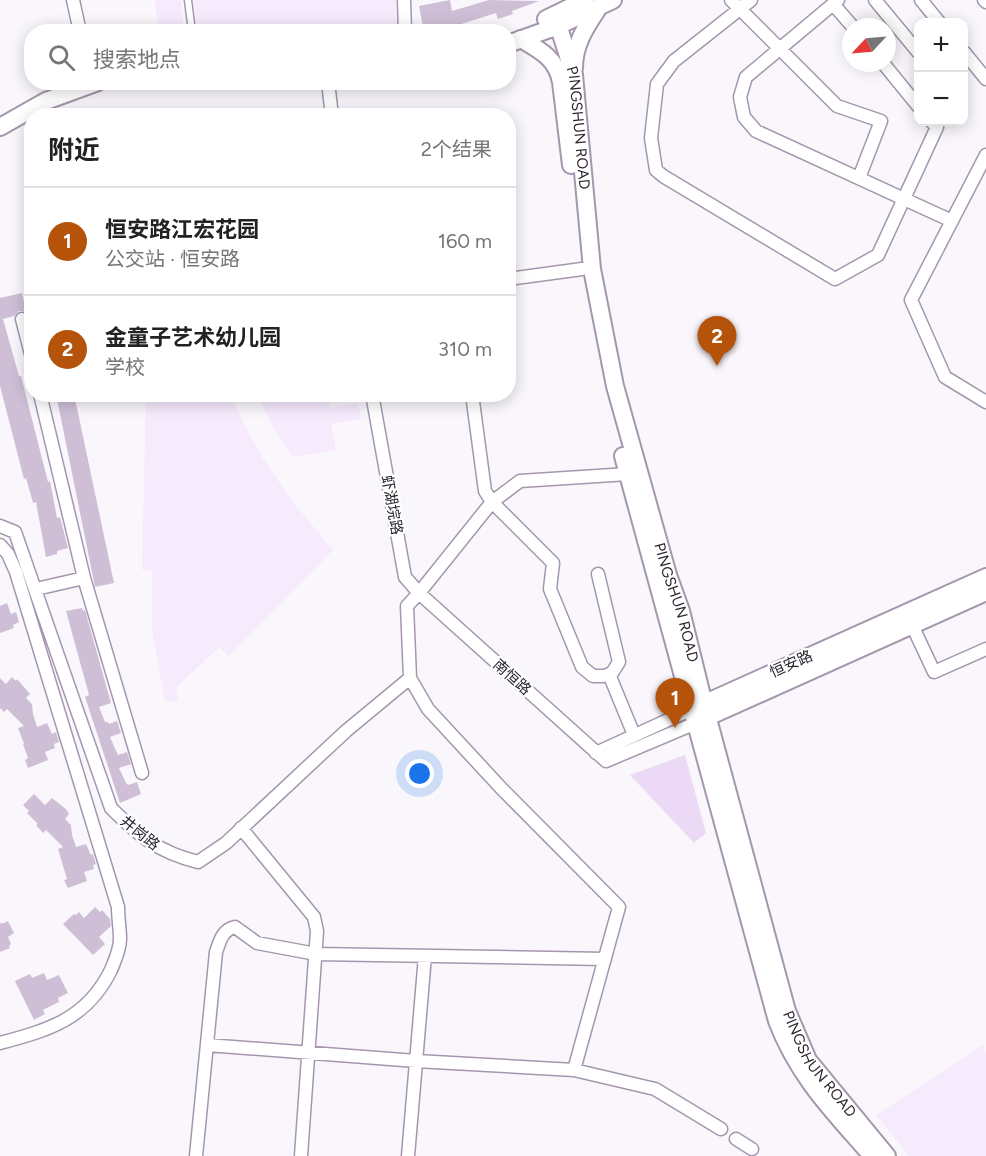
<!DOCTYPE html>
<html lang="zh">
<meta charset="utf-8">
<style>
body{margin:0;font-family:Figtree,"Noto Sans SC",sans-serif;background:#f2f2f2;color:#222}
.controls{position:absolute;right:18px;top:18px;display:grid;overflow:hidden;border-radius:12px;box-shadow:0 3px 15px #0003}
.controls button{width:54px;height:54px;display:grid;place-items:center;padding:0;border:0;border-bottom:2px solid #e0e0e0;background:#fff;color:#222;font:30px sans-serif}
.compass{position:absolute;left:842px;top:18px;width:54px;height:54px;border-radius:50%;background:#fff;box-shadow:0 3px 15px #0003;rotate:244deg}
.you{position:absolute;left:420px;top:774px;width:21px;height:21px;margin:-15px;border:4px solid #fff;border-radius:50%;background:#1a73e8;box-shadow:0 0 0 9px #1a73e833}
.badge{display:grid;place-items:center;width:39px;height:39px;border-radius:50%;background:#b45309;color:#fff;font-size:20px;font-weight:700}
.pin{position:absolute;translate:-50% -50px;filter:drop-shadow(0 2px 3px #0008)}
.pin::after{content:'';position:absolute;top:32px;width:21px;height:18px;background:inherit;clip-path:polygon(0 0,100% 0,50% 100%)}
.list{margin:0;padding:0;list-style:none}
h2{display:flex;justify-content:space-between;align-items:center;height:78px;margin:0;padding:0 24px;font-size:26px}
h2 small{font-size:20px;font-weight:400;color:#767676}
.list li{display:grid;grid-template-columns:39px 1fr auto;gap:18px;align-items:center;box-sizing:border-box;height:108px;padding:0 24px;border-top:2px solid #e0e0e0}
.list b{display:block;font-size:22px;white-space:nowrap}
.list p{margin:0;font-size:20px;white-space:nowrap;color:#767676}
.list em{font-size:20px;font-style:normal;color:#767676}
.icon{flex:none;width:33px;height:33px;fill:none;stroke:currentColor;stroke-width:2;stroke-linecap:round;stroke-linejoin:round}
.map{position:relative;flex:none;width:986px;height:1156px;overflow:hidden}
.search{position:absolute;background:#fff;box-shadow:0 3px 15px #0003;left:24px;top:24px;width:492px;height:66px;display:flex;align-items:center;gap:15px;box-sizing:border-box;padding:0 21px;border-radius:24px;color:#767676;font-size:22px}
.panel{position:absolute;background:#fff;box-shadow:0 3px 15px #0003;left:24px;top:108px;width:492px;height:294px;border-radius:24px}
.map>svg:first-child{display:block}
</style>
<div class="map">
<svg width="986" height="1156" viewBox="0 0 986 1156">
<rect width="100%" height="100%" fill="#faf7fc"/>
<path fill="#f6eafd" d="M155 0H181L184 31H158Z
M194 0H395L398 31H196Z
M146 395H231L241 418 262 457 292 501 333 550 229 656 219 647 176 688 178 701H165L152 630V571L142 570Z
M257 395H328L330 408 358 403 361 419 331 424 336 450 293 457 274 429Z
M983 1045 986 1053V1156H909L876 1115Z"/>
<path fill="#ebd9f6" d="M685 755 706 833 694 843 630 775Z"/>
<path fill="#cebfd6" d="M450 0 452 11 489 0 539 1 512 11 513 14 498 19 496 13 455 26 456 32H424L419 6Z
M22 293 26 311H19L14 316 3 319 19 376H21L48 482 50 481 57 518 60 517 68 548 57 551V554L46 557 36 502 33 503 26 478 24 479 0 386V298Z
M56 394H74L114 583 95 587Z
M7 603 11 614 16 612 19 622 13 625 14 628 0 633V606Z
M82 608 83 611 85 610 111 703 99 707 105 722H108L109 724 117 721 121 733 110 737 117 753 118 755 127 752 131 764 119 768 126 783 128 785 137 782 141 794 120 803 85 697 89 695 66 611Z
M12 677 16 681 17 679 30 694 26 698 32 704 33 714 37 727 47 723 52 734 56 732 59 742 54 744 55 748 45 752 48 760 28 768 25 760 28 758 23 744H24L18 728 24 726 7 709 4 712 0 708V678L6 684Z
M34 794 45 805 52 798 66 809 69 814 65 819 71 825 72 835 76 847 86 844 91 855 93 854 96 864 93 865 94 869 84 872 87 881 68 888 64 880 67 879 58 849 63 847 46 830 43 833 36 825 38 824 27 813 29 811 23 805Z
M95 907 100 912 102 910 110 919 111 926 99 937 105 944 93 955 63 924 74 914 76 915 79 912 84 918Z
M0 921 1 924 8 921 14 933 8 937 11 944 9 946 10 948 0 952Z
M44 973 47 980 59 975 68 993 58 998 59 1002 43 1010 45 1014 34 1020 15 981 30 974 32 978Z"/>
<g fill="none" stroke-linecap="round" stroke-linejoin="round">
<g stroke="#a596ad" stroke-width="9">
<path id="service" d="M188 0 192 32"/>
</g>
<g stroke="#a596ad" stroke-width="15">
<path id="minor" d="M73 0 80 32
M404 0 405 32
M731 0 837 106 881 121 859 178
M751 0 674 61 657 84 651 138 656 170 663 176 835 279 878 255 937 127 932 122
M838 0 746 77 740 97 744 117 756 131 952 221
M875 0 918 52
M921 0 939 22
M984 0 986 2
M833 4 853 27
M964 52 986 79
M883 63 918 106
M328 82 332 116
M986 155 911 300 945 377 986 402
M508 279 582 269
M22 319 32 358
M40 394 84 578 142 773
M472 394 485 491 492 502 553 563 550 589 582 667 593 676H604L612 673 619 662 598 574
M628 474 520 481 492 502 419 593 606 761 696 723
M0 526 15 532 111 808C139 836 158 852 198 862L226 843 346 731 410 678
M0 545 8 554 16 572 118 907C118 918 120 929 120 939 120 950 115 960 111 970 87 1019 49 1030 0 1043
M36 589 84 578
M912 625 934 672 986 649
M609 674 634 735
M596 753 692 709
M241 828 314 917 317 931 301 1156
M207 1045 416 1061 574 1070 619 907 501 788 428 709 410 678 407 606 419 593 405 577 372 394
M574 1070 655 1089 721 1129
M736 1139 752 1149
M196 1156 216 952C220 941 222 930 235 927L257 943 316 954 605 959
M408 1156 425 956"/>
</g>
<g stroke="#a596ad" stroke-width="20">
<g id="secondary">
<path id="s1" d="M555 15 574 75 592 269 615 386 668 575 681 611 704 704 787 1011 808 1060 887 1156"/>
<path d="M546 19 585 0"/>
<path d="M521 39C540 50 557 59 561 82L571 165"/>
<path d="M508 44 558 26 613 0"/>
<path d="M574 68C574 45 585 28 597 10"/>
<path d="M0 127 46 101 98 82"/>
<path d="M623 456 777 1021C799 1078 833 1111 872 1156"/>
<path d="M694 708 986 577"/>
<path d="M699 721 986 592"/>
</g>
</g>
<use href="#service" stroke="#fff" stroke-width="6"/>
<use href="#minor" stroke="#fff" stroke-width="12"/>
<use href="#secondary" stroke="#fff" stroke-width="16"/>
</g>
<g text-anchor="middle" stroke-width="4.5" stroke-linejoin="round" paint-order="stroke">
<g font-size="15" fill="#2b262f" stroke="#fff">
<text dy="5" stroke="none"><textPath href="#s1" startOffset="116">PINGSHUN ROAD</textPath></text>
<text transform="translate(392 505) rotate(80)" y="5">虾湖垸路</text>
<text dy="5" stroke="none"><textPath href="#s1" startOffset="602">PINGSHUN ROAD</textPath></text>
<text transform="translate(791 664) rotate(-24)" y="5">恒安路</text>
<text transform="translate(512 677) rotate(42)" y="5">南恒路</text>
<text transform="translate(140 833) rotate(39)" y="5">井岗路</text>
<text dy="5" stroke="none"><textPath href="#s1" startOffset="1088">PINGSHUN ROAD</textPath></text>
</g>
</g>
</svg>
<div class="controls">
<button>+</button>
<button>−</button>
</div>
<svg class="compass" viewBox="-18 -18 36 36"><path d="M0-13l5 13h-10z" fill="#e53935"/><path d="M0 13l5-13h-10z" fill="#767676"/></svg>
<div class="you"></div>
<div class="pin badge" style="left:675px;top:728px">1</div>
<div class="pin badge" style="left:717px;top:366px">2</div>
<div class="search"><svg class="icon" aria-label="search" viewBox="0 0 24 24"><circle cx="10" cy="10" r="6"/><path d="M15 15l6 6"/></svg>搜索地点</div>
<section class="panel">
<h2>附近<small>2个结果</small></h2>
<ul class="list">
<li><span class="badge">1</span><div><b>恒安路江宏花园</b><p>公交站 · 恒安路</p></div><em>160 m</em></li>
<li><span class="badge">2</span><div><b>金童子艺术幼儿园</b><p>学校</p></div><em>310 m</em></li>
</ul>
</section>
</div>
